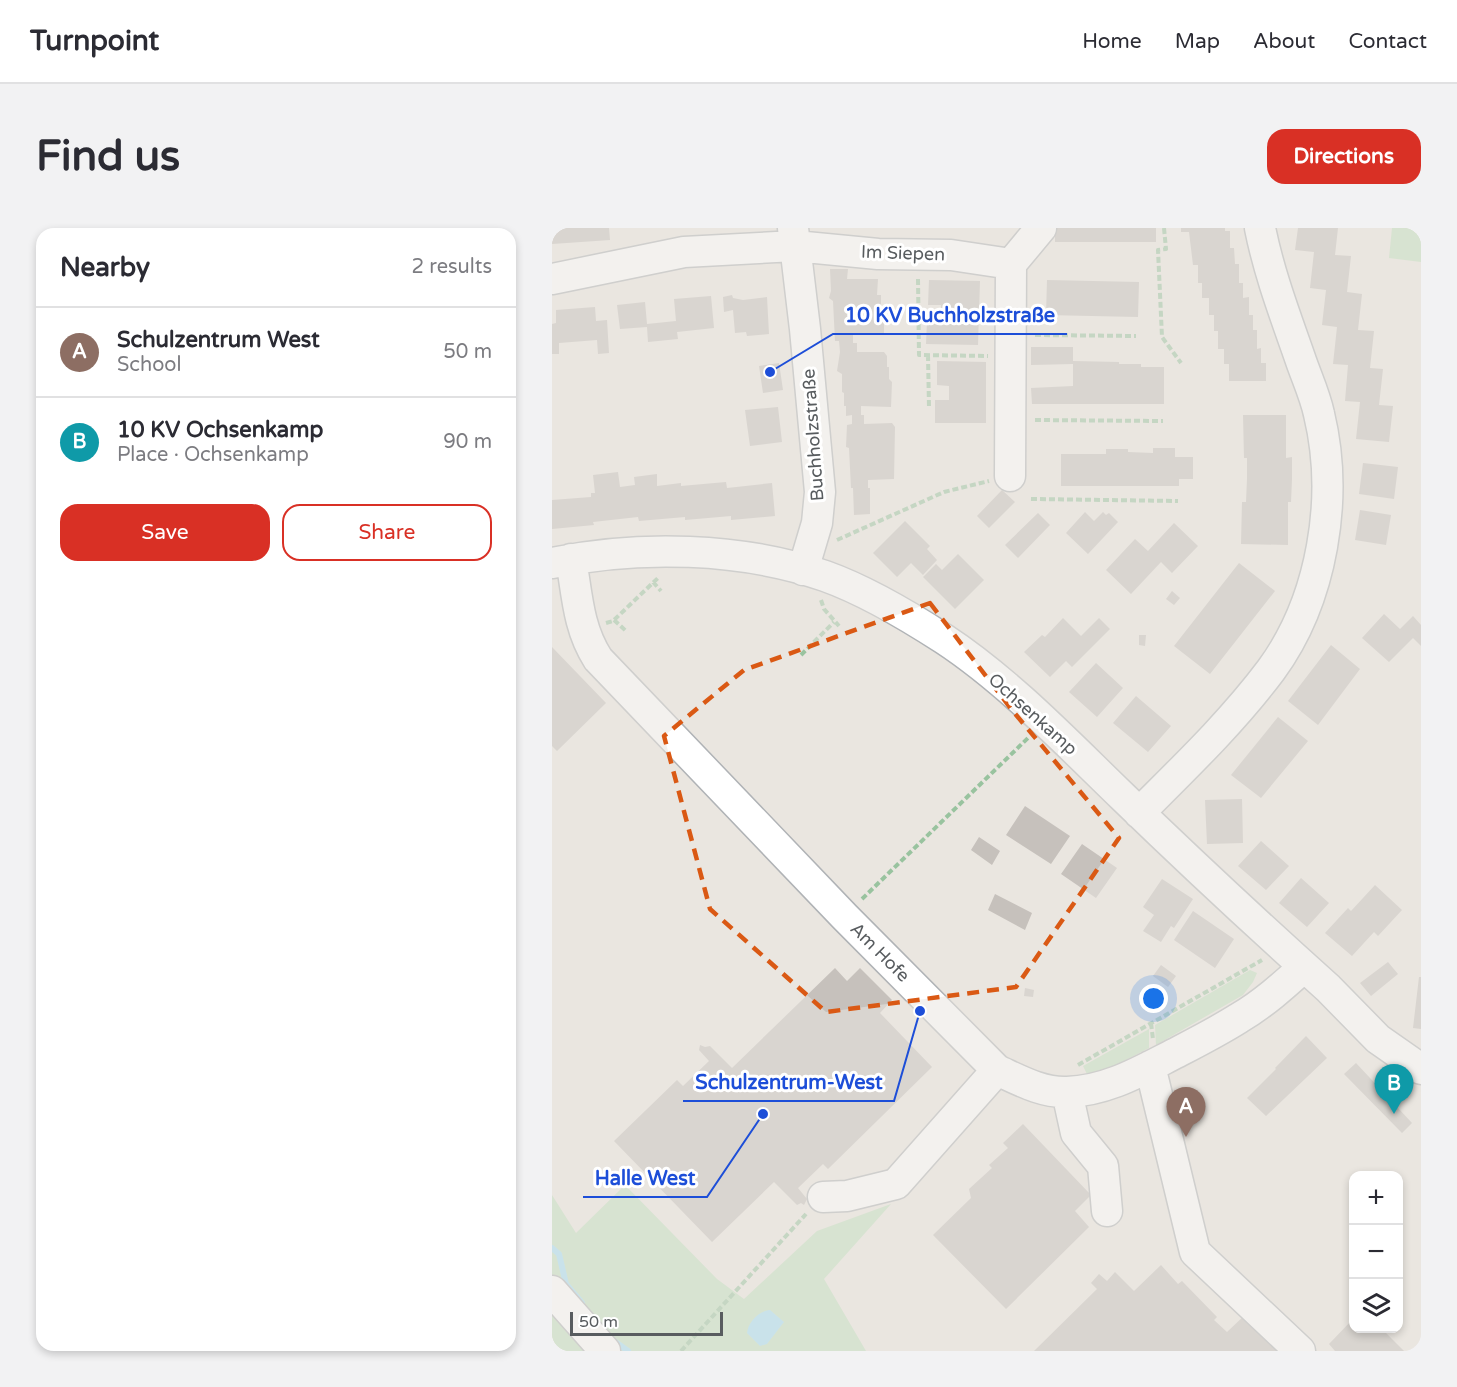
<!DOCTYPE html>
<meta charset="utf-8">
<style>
body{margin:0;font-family:"Varela Round",sans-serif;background:#f2f2f3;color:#2b2b33}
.controls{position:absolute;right:18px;bottom:18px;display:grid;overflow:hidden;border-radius:12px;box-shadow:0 3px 9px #0003}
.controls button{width:54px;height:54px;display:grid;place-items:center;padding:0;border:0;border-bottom:2px solid #e1e1e2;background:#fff;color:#2b2b33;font:30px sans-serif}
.scale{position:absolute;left:18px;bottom:15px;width:153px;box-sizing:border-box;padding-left:6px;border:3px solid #585c5f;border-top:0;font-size:16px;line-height:21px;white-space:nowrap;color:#585c5f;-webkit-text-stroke:4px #fff;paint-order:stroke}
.you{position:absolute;left:602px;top:771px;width:21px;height:21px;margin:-15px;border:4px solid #fff;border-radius:50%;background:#1a73e8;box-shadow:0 0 0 9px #1a73e833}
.badge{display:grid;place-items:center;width:39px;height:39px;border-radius:50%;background:#d93025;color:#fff;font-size:20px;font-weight:700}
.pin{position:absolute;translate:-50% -50px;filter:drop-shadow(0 2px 3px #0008)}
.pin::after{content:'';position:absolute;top:32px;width:21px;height:18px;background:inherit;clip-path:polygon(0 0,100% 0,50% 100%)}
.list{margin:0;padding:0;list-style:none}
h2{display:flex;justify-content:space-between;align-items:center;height:78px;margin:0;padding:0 24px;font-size:26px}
h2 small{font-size:20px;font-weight:400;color:#7c7c81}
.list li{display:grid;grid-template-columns:39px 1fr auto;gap:18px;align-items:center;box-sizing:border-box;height:90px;padding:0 24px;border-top:2px solid #e1e1e2}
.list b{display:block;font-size:22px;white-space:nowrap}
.list p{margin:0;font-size:20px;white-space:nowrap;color:#7c7c81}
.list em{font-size:20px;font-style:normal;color:#7c7c81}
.actions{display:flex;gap:12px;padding:18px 24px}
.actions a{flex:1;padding:14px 0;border:2px solid #d93025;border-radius:18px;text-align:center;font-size:21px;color:#d93025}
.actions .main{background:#d93025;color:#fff}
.icon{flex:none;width:33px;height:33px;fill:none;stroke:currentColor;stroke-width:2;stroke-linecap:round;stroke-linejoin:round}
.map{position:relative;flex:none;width:869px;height:1123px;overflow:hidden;border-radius:18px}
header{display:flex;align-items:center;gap:36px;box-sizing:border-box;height:84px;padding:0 30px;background:#fff;border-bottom:2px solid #e1e1e2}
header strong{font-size:28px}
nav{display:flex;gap:33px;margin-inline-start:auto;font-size:21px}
.intro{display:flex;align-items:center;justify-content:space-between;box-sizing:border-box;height:144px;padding:0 36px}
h1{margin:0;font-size:42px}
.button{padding:15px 27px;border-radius:18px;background:#d93025;color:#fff;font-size:21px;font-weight:700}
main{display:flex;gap:36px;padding:0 36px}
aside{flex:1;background:#fff;border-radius:18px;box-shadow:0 3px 9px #0003}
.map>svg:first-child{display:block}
</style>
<header>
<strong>Turnpoint</strong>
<nav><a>Home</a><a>Map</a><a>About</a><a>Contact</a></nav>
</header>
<div class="intro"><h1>Find us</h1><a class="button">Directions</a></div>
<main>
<aside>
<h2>Nearby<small>2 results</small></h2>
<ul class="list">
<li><span class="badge" style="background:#8d6e63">A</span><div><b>Schulzentrum West</b><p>School</p></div><em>50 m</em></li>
<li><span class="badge" style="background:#0f9aa8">B</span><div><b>10 KV Ochsenkamp</b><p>Place · Ochsenkamp</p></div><em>90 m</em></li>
</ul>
<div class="actions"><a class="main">Save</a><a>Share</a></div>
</aside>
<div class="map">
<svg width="869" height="1123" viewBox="0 0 869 1123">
<rect width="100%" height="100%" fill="#eae6e0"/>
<path fill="#c2e0be" d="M840 0H869V34L837 30Z
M698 742 705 745 701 754 691 767 604 817 603 797Z
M597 801V820L551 844 536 848 531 838Z
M73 957 165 1051 192 1071 265 1003 339 976 272 1051 314 1123H0V967L24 1005Z"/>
<path fill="#a3def7" d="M218 1082 232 1094 215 1116 208 1118 195 1105C196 1094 207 1083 218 1082Z"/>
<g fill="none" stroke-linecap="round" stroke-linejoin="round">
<path stroke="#a3def7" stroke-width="6" d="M0 1020 7 1026 14 1056 30 1075
M62 1113 76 1123"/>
</g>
<path fill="#c6c1bc" d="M0 0H57L58 12 0 16Z
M503 0H604V14H503Z
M629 0H673V3H678V20H682L683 36H687V55H691V70L697 69V87H701V102H705V121L709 120V135H714V153H677V136H672V121H666V103H662V87H657V70H650V55H646V37H641L637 4H629Z
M746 0H786L783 27 799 28 795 64 810 66 806 102 822 103 818 140 831 141 827 177 841 178 837 214 804 211 808 174 793 173 796 137 781 136 785 99 770 97 774 62 758 60 762 24 743 22Z
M278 41H296L295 51H326L325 67H329V78L332 81V107L301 106V115H305V124H332L335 128V139H337V151L340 154 339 179 309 178V187H312V196L340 195 343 199 342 251 316 252V260H318V286L302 287 301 260H299L297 220 294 219 295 197 300 196V187L294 188V178H292V165L290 164V146L285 143 288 124 287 113H283L281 73 277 70 279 63Z
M377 52 428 53 426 117 374 116 375 93H389V77H376Z
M495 52 587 54 586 89 494 87Z
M180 67 181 70 191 72 215 69 217 106 195 108 194 104 183 105 181 82 172 84 171 69Z
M159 68 162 100 125 104 126 111 96 114 95 99 68 101 65 77 93 74 95 96 124 93 122 71Z
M43 79 44 93 55 92 57 125 46 126 45 112 7 115V126H0V96L4 95V82Z
M479 119H521V133L567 134V136H589V139H612V176H480L479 160 521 158V136L479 137Z
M385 133 434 134V195H383V172H397V158L385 157Z
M227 135 231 162 211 165 207 138Z
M226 179 230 214 198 218 193 182Z
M691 187H734V230L740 229V251L739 274H736V317L689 316 690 274H694L695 251V230H692Z
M601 220H623V229H641V251H627V258H509V226H554V221H576V224L601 225Z
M811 235 846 239 842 271 807 266Z
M66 244 68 259 83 257 82 249 105 246V258L129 255V258L174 254 175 260 220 255 223 288 179 292V288L133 292V289L87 293 86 289 41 294 42 297 0 301V272L39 269V265H43L41 247Z
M450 262 463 274 437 300 425 288Z
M808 282 839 287 834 317 803 312Z
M533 284 542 293 551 284 554 287 557 285 566 294 536 326 514 305Z
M486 285 498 297 466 330 453 317Z
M353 293 378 318 375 321 385 332 371 347 359 335 345 349 321 325Z
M622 295 646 318 620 345 609 334 579 366 554 342 583 311 596 323Z
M406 326 432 352 403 381 371 349 384 336 390 342Z
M687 335 723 363 658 446 622 418Z
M620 363 628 370 622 377 614 371Z
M832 386 848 401 861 388 869 397V418L861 410 837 434 810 410Z
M511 390 529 408 547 390 558 401 520 439 514 433 498 449 472 424 490 407 493 409Z
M587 407H594L593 418 587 417Z
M779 417 808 441 766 497 736 473Z
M0 419 54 475 5 523 0 518Z
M544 435 571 460 545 489 517 464Z
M584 468 619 498 596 524 561 495Z
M726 489 756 513 709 570 679 547Z
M690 571 691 615 655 616 653 572Z
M473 578 518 608 499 636 454 607Z
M427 609 448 623 440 637 419 622Z
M709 613 737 638 714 662 686 638Z
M530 616 565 640 544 670 509 646Z
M749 650 777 675 755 699 727 675Z
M610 651 641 671 622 700 619 698 609 714 591 703 602 687 591 679Z
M823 657 850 682 826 708 822 704 800 728 773 705 796 680 799 683Z
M443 666 480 685 473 702 436 682Z
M641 683 682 711 663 740 622 712Z
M836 734 846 746 819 768 808 755Z
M609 737 624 748 616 759 601 748Z
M283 740 295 753 308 740 340 772 328 785 380 839 276 941 271 936 246 960 255 971 252 977 249 975 245 977 222 954 160 1014 62 913 125 852 131 858 157 833 147 822 148 817 153 819 158 818 180 840Z
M867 749H869V801L861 800Z
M473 760 482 762 481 769 472 768Z
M754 808 775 830 714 888 695 870 724 841 723 840Z
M804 835 860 895 850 905 792 846Z
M471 896 539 967 523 983 537 999 454 1081 381 1007 419 970 417 961 440 940 437 937 456 920 451 915Z
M609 1037 626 1056 630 1053 665 1089 662 1092 675 1104 694 1086 730 1123H482L545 1061 539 1055 547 1046 555 1053 563 1044 582 1063Z
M801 1091V1101H830L852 1123H783L777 1116Z"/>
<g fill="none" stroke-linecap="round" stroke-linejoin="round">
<g stroke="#b0b3b6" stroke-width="33">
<path id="minor" d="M241 0 253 101 268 264 265 295 251 342
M0 51 132 24 243 18 326 26 399 27 459 36
M458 248 459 36 489 0
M19 331C25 366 26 400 46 431L293 689 445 842C467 852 490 865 515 864 553 863 585 845 618 828 641 816 665 804 687 790 711 776 732 757 752 739
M0 335C86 317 189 319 273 348 315 363 355 387 392 411 456 453 516 516 571 569 638 634 707 698 776 760L826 811 869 841
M587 585C633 539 680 494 719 442 771 371 787 269 767 186 763 167 754 148 748 130 733 87 717 45 708 0
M598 838 643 1024 748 1123
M515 864 524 905 551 938 555 983
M271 969 295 968 344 956 445 842
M0 1063 53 1123"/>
</g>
<path stroke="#99c39f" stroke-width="4" stroke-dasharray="6 3" stroke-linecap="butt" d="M612 0 614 21 606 22 610 109 629 135
M366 51 367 127 436 128
M483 107 584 108
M376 127 377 179
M483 192 611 193
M479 271 626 273
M285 312 392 264 437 253
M101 354 109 363
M269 372 272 381 287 398
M62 392 74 403
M54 395 61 393 107 349
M249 427 282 394
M310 671 477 509
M599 795 601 811
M526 837 710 732
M129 1123 254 986"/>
<use href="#minor" stroke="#fff" stroke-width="30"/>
</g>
<path d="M0 0H869V1123H0ZM378 375 460 482 567 610 464 759 274 784 158 681 112 508 192 442Z" fill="#eae6e0" fill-opacity=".55" fill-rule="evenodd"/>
<path fill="none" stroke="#da5914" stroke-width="4.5" stroke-dasharray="12 8" stroke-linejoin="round" d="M378 375 460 482 567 610 464 759 274 784 158 681 112 508 192 442Z"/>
<g text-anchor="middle" stroke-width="6" stroke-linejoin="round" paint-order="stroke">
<g font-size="18" fill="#585c5f" stroke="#fff">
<text transform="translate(351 25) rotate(2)" y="6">Im Siepen</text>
<text transform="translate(261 207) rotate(-94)" y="6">Buchholzstraße</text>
<text transform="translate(481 486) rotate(42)" y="6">Ochsenkamp</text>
<text transform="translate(328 724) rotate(45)" y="6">Am Hofe</text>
</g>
</g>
<path fill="none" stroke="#1d4ed8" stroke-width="2" d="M218 144L281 106H515M368 783L342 873H131M211 886L155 969H31"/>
<g fill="#1d4ed8" stroke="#fff" stroke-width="2">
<circle cx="218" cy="144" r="6"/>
<circle cx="368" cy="783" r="6"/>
<circle cx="211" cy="886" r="6"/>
</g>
<g font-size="20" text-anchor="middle" font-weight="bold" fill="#1d4ed8" stroke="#fff" stroke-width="6" stroke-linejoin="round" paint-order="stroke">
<text x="398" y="94">10 KV Buchholzstraße</text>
<text x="237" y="861">Schulzentrum-West</text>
<text x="93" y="957">Halle West</text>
</g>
</svg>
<div class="controls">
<button>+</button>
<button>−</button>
<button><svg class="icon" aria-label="layers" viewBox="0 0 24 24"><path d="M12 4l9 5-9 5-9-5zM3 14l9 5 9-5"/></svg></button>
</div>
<div class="scale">50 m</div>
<div class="you"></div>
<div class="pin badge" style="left:634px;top:909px;background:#8d6e63">A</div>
<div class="pin badge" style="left:842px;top:886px;background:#0f9aa8">B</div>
</div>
</main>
